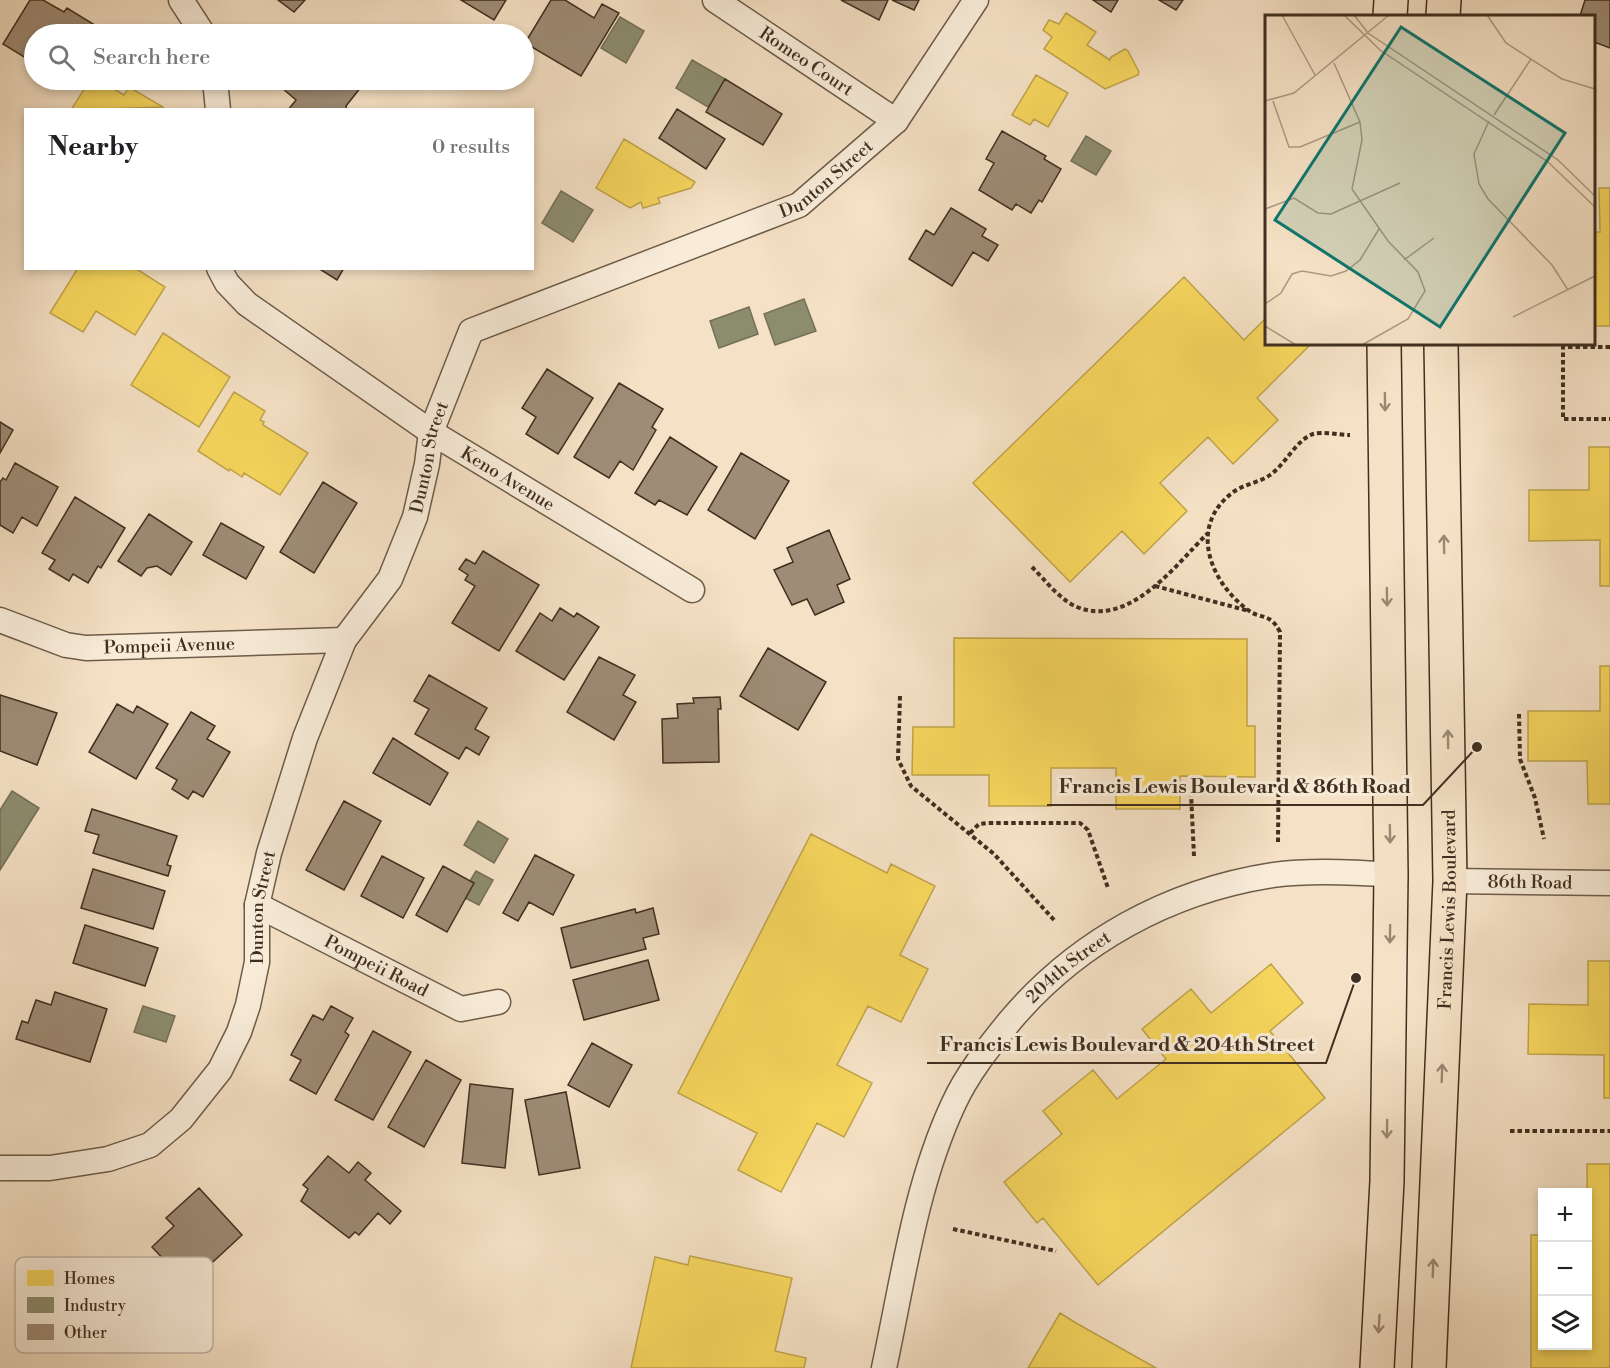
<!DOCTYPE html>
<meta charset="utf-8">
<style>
body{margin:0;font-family:"Libre Bodoni",serif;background:#f6f6f6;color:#202124}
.controls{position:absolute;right:18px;bottom:18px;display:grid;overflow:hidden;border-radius:0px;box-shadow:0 3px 9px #0003}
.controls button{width:54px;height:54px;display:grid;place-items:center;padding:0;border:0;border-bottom:2px solid #e0e0e0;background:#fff;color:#202124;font:30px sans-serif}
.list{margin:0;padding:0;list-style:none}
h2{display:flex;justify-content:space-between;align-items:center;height:78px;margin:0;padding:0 24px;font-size:26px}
h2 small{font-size:20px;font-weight:400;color:#757577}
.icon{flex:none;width:33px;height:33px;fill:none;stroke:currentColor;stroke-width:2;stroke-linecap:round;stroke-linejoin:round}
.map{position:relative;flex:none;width:1610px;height:1368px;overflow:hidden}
.search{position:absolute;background:#fff;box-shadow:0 3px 9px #0003;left:24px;top:24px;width:510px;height:66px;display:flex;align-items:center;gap:15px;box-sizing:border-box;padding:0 21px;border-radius:33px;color:#757577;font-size:22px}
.panel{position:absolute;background:#fff;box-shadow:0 3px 9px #0003;left:24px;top:108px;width:510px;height:162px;border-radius:0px}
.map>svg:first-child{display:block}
</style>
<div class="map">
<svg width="1610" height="1368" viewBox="0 0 1610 1368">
<rect width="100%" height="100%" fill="#f5e1c5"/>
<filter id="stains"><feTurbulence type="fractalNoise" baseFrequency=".00333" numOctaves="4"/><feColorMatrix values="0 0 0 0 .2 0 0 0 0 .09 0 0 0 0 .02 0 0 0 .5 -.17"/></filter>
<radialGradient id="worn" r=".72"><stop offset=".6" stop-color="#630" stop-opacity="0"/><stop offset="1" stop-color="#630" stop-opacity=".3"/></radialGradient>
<path fill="#f6d55c" stroke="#bfa34a" stroke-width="1.5" d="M1066 13 1096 32 1087 45 1110 60 1111 57 1125 49 1128 51 1139 72 1138 75 1105 89 1044 49 1052 37 1043 30 1049 20 1059 24Z
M1036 75 1068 93 1048 127 1034 119 1030 125 1012 115Z
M90 80H98L124 95 129 87 163 107 71 110Z
M624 139 695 182 691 188 658 198 660 203 643 208 641 202 630 208 596 188Z
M1599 188H1610V326H1594V232H1600Z
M78 268H135L165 287 135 335 96 311 83 332 50 313Z
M1184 277 1244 340 1266 318V344L1310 345 1257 398 1278 420 1233 464 1208 437 1160 483 1187 511 1144 554 1122 531 1070 582 973 483Z
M163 333 230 377 199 427 131 385Z
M234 392 265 411 260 420 264 422 263 425 308 453 280 495 244 473 242 477 230 469 229 471 198 451Z
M1589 447H1610V586H1600V540L1529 541V490H1589Z
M954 638 1247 639V726H1255V777L1180 776V809H1116V768H1051V806H989V775H912L913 727H954Z
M1600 666H1610V804H1588L1587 761H1528V711H1600Z
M811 834 887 873 891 864 935 886 900 955 928 969 901 1022 868 1006 837 1065 872 1083 844 1137 817 1123 781 1192 738 1170 757 1133 678 1093Z
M1588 961H1610V1098H1604V1055L1528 1054 1529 1004 1588 1005Z
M1271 964 1303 1003 1270 1031 1325 1098 1098 1285 1043 1218 1037 1223 1004 1182 1062 1134 1043 1111 1093 1070 1117 1099 1166 1059 1142 1029 1191 989 1211 1013Z
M1587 1164H1610V1368H1531V1235H1542V1346H1588Z
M690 1256 792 1278 775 1351 806 1358 804 1368H631L655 1257 688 1265Z
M1060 1313 1076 1323 1156 1368H1028Z"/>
<path fill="#8c8c6e" stroke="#757057" stroke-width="1.5" d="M620 17 644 31 626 63 601 48Z
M692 60 725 79 708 107 676 88Z
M1086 136 1111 151 1096 175 1071 161Z
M561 191 593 210 573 242 542 223Z
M804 299 816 331 775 345 764 314Z
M749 307 758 334 719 348 710 321Z
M12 791 39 808 0 870V810Z
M478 821 508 839 494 863 464 845Z
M476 871 493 880 479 905 465 898 474 883 470 881Z
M143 1006 175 1016 166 1042 134 1032Z"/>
<path fill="#9e8c76" stroke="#402f20" stroke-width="1.5" d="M30 0H43L64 12 67 8 98 27 94 34H34V63L3 44Z
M278 0H305L294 12Z
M461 0H506L494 20Z
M551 0H565L594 18 602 4 619 13 581 76 525 43Z
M841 0H888L879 20Z
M892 0H919L914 10Z
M1093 0H1118L1111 12Z
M1159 0H1183L1176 10Z
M1585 0H1610V48L1594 42V16H1580Z
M725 79 782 114 763 145 706 112Z
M289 80H361L365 82 346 106 347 110H288L296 100 282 88Z
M677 109 725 139 706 169 659 138Z
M1002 131 1046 156 1044 159 1061 169 1042 202 1039 200 1031 213 1016 204 1012 210 979 190 994 163 986 159Z
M951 208 986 229 982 236 998 245 988 261 973 252 952 286 909 259 926 230 934 235Z
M318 268H344L337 280Z
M547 369 593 398 558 454 526 434 536 417 522 408Z
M619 383 663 409 652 427 656 430 633 470 620 461 609 478 574 457Z
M0 422 13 430 0 453Z
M670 437 717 467 687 515 659 500 655 505 635 493Z
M741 453 789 481 755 539 708 510Z
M15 463 58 487 37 526 22 517 13 533 0 525V482L3 478 6 480Z
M323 482 357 503 314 573 280 552Z
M75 497 125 528 101 568 98 566 88 583 73 574 69 581 49 569 55 560 42 553Z
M149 514 192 542 171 575 157 566 147 568 141 576 118 561Z
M221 523 264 547 246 579 203 555Z
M829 530 850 579 837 585 844 602 815 615 807 599 792 605 774 570 793 562 787 548Z
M483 551 539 585 499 651 452 623 475 586 465 580 468 575 459 569 466 559 475 564Z
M560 608 574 617 577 613 599 627 564 680 516 651 540 613 552 621Z
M768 648 826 682 798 730 740 696Z
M599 657 635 675 623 695 636 702 614 740 567 712Z
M429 675 487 708 475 729 489 737 479 755 466 747 459 759 415 734 429 709 414 701Z
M0 695 57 713 37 765 0 751Z
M720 697 721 709H718L719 762 663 763 662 719 678 718 677 704 694 703 693 698Z
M117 704 133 713 137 706 168 724 136 779 89 752Z
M191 712 215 726 207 739 230 752 203 797 193 791 188 799 172 789 177 780 156 768Z
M393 738 448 773 430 805 373 773Z
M344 801 381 821 344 890 306 870Z
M92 809 177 836 167 865 171 866 168 876 93 853 99 835 85 831Z
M535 855 574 875 553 915 529 902 518 921 503 913Z
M382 856 424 878 403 918 361 896Z
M443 866 474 883 447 932 416 915Z
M93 869 165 891 153 929 81 908Z
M653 908 659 934 643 938 646 949 571 968 561 928 635 909 636 913Z
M85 925 158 948 145 986 73 963Z
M648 960 659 1000 584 1020 573 980Z
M55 992 107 1009 90 1062 16 1039 22 1021 28 1023 36 1000 51 1005Z
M331 1006 353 1018 345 1032 349 1035 316 1094 290 1080 301 1060 291 1055 313 1015 323 1020Z
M373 1031 411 1052 373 1120 335 1100Z
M592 1043 632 1065 609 1107 568 1085Z
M426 1060 461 1080 424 1147 388 1127Z
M470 1084 513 1089 505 1168 462 1163Z
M566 1092 580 1168 539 1175 525 1100Z
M328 1156 349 1173 358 1162 371 1173 365 1180 401 1211 390 1224 378 1213 359 1235 355 1232 349 1238 301 1201 308 1189 303 1185Z
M199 1188 242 1235 188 1285 152 1247 174 1226 166 1218Z"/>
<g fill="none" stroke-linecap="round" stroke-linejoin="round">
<g stroke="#6d5c49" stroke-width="27">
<g id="street">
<path d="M181 0 203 34"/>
<path id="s1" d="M715 0 896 121"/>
<path d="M215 80 218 110"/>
<path id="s2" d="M219 268 227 283 247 304 431 432 692 590"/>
<path id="s3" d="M0 620 66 645 86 648 344 640"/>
<path id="s4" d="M1450 881 1610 883"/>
<path id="s5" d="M257 905 461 1009 498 1002"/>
<path id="s6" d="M0 1168H50L108 1159 150 1145 181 1119 220 1070 239 1032 248 1005 257 962V905L269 853 305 738 344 640 390 579 415 517 427 464 431 432 471 331 799 205 896 121 976 0"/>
<path id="s7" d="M884 1368C903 1280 915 1187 953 1105 967 1074 988 1048 1009 1022 1076 942 1169 891 1273 875 1311 870 1353 872 1391 875"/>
</g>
</g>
<g stroke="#402f20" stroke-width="36">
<g id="primary">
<path d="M1390 16 1391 0"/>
<path d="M1443 16 1444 0"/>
<path d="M1377 1368 1387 1181 1391 875 1384 344"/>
<path id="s8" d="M1429 1368 1450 881 1441 344"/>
</g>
</g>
<path stroke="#402f20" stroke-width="4" stroke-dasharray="4.5 3" stroke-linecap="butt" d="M1610 347H1563V419H1610
M1032 567C1045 580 1060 600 1077 607 1129 628 1175 566 1207 534
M1155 586 1249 611
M900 696 898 759 911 786 994 854 1054 920
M1519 714 1520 759 1535 798 1544 839
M970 833 979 824 988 823H1080L1088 830 1108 888
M1278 842 1280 632C1270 612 1261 620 1248 610 1210 582 1188 527 1232 493 1243 484 1259 483 1270 475 1285 465 1296 440 1313 434 1323 431 1340 435 1350 435
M1194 856 1191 793 1194 788 1279 784
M1510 1131H1610
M953 1229 1056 1251"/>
<use href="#street" stroke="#f8ecd9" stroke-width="24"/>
<use href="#primary" stroke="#f5e1c5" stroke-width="33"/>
</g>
<defs><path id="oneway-shaft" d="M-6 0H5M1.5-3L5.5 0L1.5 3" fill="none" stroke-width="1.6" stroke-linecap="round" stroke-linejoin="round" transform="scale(1.5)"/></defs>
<g stroke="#9a8872">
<use href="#oneway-shaft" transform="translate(1385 402) rotate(89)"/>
<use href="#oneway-shaft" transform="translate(1444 544) rotate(-91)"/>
<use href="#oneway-shaft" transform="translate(1387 597) rotate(89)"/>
<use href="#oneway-shaft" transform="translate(1448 739) rotate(-91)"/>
<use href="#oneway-shaft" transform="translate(1390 834) rotate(89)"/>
<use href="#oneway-shaft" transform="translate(1390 934) rotate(91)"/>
<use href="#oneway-shaft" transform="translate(1442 1073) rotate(-88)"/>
<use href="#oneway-shaft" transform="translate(1387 1129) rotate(91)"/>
<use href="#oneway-shaft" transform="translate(1433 1268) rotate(-88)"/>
<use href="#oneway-shaft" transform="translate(1379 1324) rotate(93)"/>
</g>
<g text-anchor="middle" stroke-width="6" stroke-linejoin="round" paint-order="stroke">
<g font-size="18" fill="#402f20" stroke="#f8ecd9">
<text dy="6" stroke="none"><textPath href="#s1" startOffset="110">Romeo Court</textPath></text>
<text dy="6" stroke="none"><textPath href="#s6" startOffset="1434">Dunton Street</textPath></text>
<text dy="6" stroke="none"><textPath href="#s6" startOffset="912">Dunton Street</textPath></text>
<text dy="6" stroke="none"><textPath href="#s2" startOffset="360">Keno Avenue</textPath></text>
<text dy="6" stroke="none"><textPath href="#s3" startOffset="174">Pompeii Avenue</textPath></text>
<text dy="6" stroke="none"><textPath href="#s4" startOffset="80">86th Road</textPath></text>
<text dy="6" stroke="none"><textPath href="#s6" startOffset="426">Dunton Street</textPath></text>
<text dy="6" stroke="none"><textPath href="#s8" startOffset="459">Francis Lewis Boulevard</textPath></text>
<text dy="6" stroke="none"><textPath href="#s5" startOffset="134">Pompeii Road</textPath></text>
<text dy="6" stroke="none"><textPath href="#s7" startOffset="454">204th Street</textPath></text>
</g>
</g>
<g transform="translate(1265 15)">
<rect width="330" height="330" fill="#f5e1c5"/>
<path fill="none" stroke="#ad9a83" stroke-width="1.5" d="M17 0 50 60M79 0 115 35 283 147 330 192M89 0 103 18 293 145 330 181M222 0 241 28 297 64 330 74M69 48 95 107 97 125 87 174 123 226 153 257 160 276 143 304 97 330M0 86 29 78 124 0M8 86 24 132H35L95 107M229 100 266 44M224 106 209 139 214 169 223 184 287 250 303 275M0 194 29 183 53 198 66 199 135 168M139 245 169 223M0 289 16 278 27 259 37 256 66 261 81 256 95 245 114 214M248 302 330 261M0 311 31 330"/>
<path fill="#0f766e" fill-opacity="0.15" stroke="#0f766e" stroke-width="3" d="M136 12 300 118 175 312 10 205Z"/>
<rect width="330" height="330" fill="none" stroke="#402f20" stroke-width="3"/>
</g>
<rect x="15" y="1257" width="198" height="96" rx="9" fill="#f8ecd9" stroke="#c1b3a2" stroke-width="1.5"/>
<rect x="27" y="1270" width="27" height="16" fill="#f6d55c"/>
<rect x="27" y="1297" width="27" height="16" fill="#8c8c6e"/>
<rect x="27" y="1324" width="27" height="16" fill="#9e8c76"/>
<g font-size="16" fill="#402f20">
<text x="64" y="1284">Homes</text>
<text x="64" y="1311">Industry</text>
<text x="64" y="1338">Other</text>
</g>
<path fill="none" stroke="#402f20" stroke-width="2" d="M1477 747L1423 805H1047M1356 978L1326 1063H927"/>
<g fill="#402f20" stroke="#f8ecd9" stroke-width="2">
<circle cx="1477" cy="747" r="6"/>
<circle cx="1356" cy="978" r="6"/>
</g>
<g font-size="20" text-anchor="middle" font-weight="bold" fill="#402f20" stroke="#f8ecd9" stroke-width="6" stroke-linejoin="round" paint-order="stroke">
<text x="1235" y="793">Francis Lewis Boulevard &amp; 86th Road</text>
<text x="1127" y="1051">Francis Lewis Boulevard &amp; 204th Street</text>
</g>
<rect width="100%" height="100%" filter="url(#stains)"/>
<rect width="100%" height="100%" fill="url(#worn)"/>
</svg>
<div class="controls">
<button>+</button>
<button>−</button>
<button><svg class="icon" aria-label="layers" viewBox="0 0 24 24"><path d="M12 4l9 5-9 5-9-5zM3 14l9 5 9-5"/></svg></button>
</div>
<div class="search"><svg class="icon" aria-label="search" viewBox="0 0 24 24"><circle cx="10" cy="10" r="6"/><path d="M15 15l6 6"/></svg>Search here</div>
<section class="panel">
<h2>Nearby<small>0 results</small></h2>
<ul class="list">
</ul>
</section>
</div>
